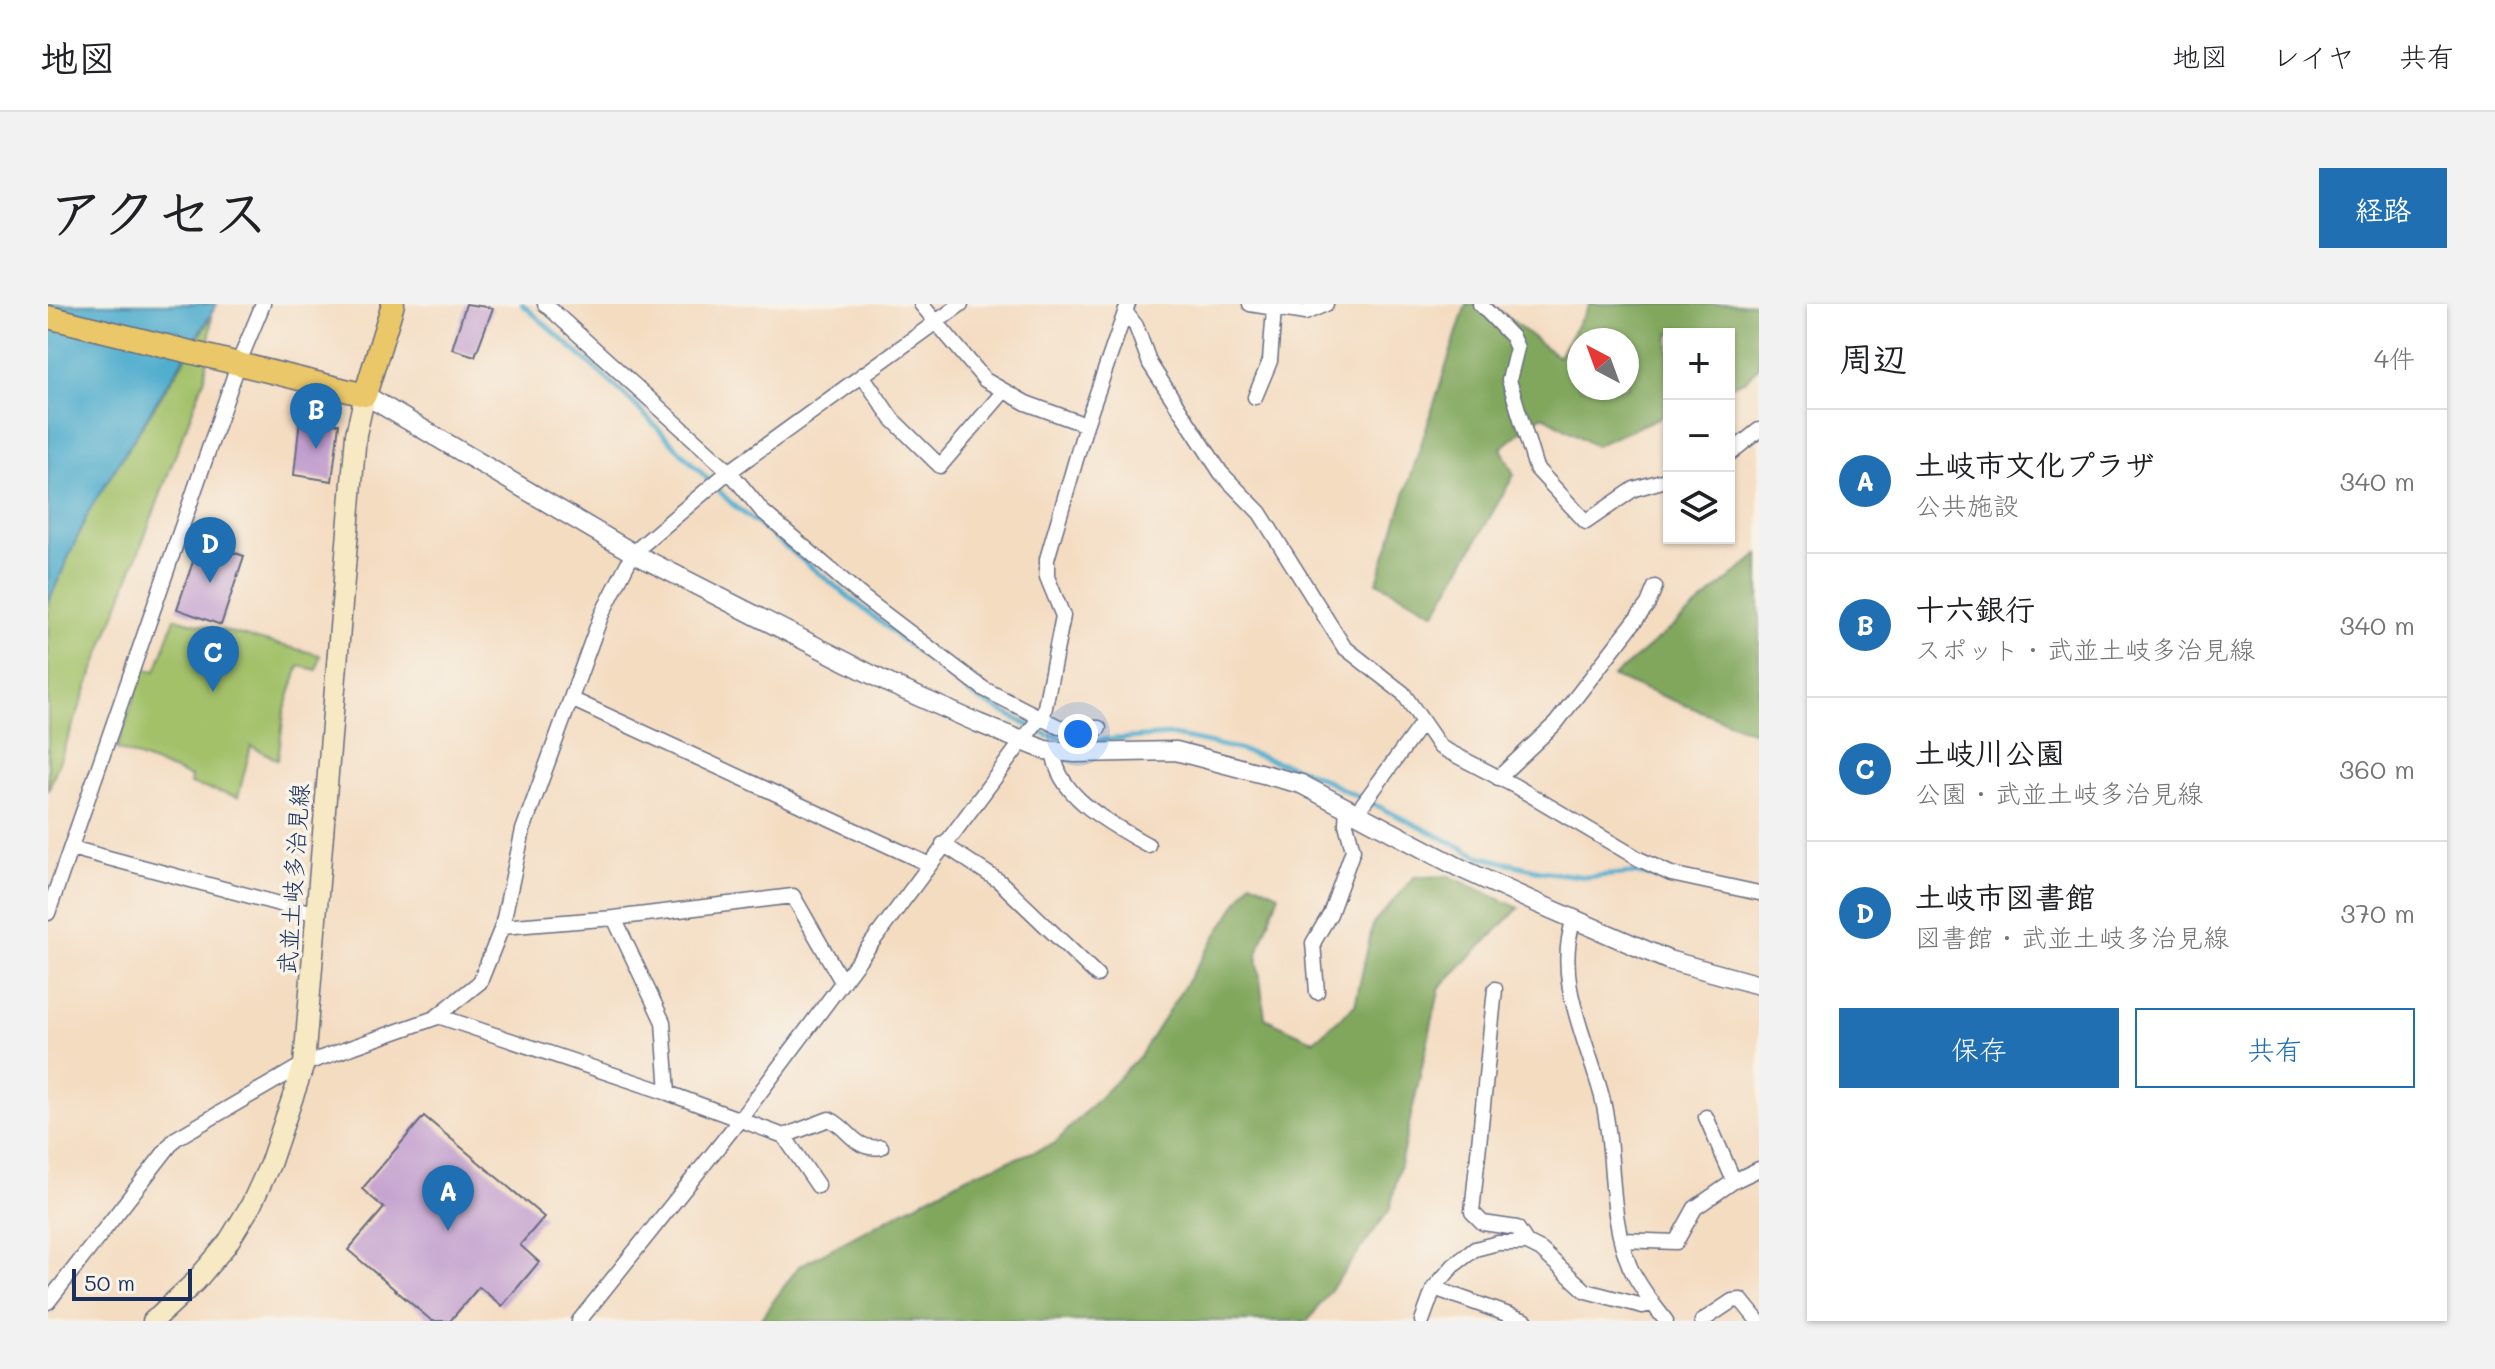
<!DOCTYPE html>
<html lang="ja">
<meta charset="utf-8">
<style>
body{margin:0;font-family:Mali,"Klee One",sans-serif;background:#f2f2f2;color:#202124}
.controls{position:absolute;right:24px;top:24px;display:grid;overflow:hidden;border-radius:0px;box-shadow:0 2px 6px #0004}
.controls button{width:72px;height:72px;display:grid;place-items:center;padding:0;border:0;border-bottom:2px solid #e0e0e0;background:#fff;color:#202124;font:40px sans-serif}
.compass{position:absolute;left:1519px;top:24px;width:72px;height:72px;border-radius:50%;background:#fff;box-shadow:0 2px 6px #0004;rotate:319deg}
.scale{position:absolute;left:24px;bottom:20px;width:120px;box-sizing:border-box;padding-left:8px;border:4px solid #1b2f5e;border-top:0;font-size:22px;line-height:28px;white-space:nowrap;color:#1b2f5e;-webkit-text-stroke:6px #f7f3e8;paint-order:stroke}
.you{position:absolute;left:1030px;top:430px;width:28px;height:28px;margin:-20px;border:6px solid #fff;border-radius:50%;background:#1a73e8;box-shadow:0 0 0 12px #1a73e833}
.badge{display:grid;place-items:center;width:52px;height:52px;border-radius:50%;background:#1f6fb2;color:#fff;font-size:26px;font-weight:700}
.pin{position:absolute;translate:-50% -66px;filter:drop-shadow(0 2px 4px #0008)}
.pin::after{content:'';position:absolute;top:42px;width:28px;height:24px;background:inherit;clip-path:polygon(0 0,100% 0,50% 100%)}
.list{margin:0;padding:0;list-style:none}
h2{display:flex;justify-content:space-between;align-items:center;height:104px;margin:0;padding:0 32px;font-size:34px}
h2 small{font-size:26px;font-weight:400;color:#757577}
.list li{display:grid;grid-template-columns:52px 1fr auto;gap:24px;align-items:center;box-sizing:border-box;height:144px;padding:0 32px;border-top:2px solid #e0e0e0}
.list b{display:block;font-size:30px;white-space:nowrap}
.list p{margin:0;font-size:26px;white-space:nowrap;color:#757577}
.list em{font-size:26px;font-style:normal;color:#757577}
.actions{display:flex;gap:16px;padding:24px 32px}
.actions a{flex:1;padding:18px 0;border:2px solid #1f6fb2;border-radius:0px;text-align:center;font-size:28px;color:#1f6fb2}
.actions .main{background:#1f6fb2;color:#fff}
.icon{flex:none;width:44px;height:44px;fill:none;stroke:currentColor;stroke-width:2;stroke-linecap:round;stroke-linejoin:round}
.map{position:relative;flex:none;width:1711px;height:1017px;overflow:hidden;border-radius:0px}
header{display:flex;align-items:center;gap:48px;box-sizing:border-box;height:112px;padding:0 40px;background:#fff;border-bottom:2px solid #e0e0e0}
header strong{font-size:38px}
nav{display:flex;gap:44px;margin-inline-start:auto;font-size:28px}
.intro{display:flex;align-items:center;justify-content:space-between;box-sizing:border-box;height:192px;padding:0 48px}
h1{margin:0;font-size:56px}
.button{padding:20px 36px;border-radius:0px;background:#1f6fb2;color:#fff;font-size:28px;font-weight:700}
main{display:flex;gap:48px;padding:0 48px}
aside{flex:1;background:#fff;border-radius:0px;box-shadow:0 2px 6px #0004}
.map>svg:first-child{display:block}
</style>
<header>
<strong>地図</strong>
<nav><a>地図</a><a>レイヤ</a><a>共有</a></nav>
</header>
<div class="intro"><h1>アクセス</h1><a class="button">経路</a></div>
<main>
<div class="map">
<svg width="1711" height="1017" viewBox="0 0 1711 1017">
<rect width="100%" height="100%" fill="#f7f3e8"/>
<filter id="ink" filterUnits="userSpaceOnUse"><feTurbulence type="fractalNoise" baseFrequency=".0125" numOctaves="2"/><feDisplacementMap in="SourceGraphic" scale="16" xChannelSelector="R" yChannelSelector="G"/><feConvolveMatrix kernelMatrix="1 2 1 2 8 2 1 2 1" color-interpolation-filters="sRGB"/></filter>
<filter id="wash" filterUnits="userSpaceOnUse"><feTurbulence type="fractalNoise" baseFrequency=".006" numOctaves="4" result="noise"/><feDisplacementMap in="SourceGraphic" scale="32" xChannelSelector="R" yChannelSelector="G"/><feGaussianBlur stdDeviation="1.8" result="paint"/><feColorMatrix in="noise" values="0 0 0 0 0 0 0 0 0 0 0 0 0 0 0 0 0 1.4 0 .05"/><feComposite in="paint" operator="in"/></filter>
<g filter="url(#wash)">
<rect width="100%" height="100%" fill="#f4dcc1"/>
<path fill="#a2c169" stroke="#5e7864" stroke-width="2" d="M164 12 157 73 0 487V299L42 205Z
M127 314 272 351 269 366 251 362 236 409 230 456 203 442 190 493 142 480 143 473 69 445 96 365 108 367Z"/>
<path fill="#81a75d" stroke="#4e6b5e" stroke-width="2" fill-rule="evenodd" d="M1418 0H1443L1510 53 1542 0H1711V62L1698 76 1681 83V30H1621V109L1547 142 1494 111 1453 144 1466 171 1387 309 1329 278ZM1531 36H1579V84H1531Z
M1711 250V430L1565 373Z
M1401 572 1471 604 1392 683 1342 905 1260 1017H711L751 962 920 872 1006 840 1092 752 1203 577 1231 590 1209 650 1217 714 1266 737 1307 701 1325 620 1366 573Z"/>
<path fill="#4eaccd" stroke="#346e96" stroke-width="2" d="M0 0H169L42 205 0 299Z"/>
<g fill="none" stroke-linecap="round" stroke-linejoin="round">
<path stroke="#4eaccd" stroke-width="5" d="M474 0 576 90 683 199 925 392 1001 432 1040 437 1122 431 1189 445 1258 467 1431 552 1492 567 1539 573 1585 569 1620 575
M1696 592 1711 598"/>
</g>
<g id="blocks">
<path fill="#c19dce" d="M418 0 445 4 427 52 404 45Z
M252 115 291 120 284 177 246 171Z
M152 237 196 252 173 321 129 305Z
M376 812 496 913 472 941 491 958 454 1002 431 983 402 1017H384L300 946 336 904 314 885Z"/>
</g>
</g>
<g filter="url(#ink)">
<use href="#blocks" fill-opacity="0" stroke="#676c81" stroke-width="2"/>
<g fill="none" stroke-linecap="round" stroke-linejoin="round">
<g stroke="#676c81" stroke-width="17">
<path id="minor" d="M497 0 682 168 714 207 816 294 936 385 1011 423 1051 424
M873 0 937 76 978 99 1038 121
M1202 0 1257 9 1278 0
M1432 0 1464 33 1469 44 1461 76 1488 164 1538 218 1586 185 1621 175
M1079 10 1088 22 1102 60 1173 169 1212 209 1296 343 1355 389 1392 443 1467 482 1591 555 1623 570 1711 589
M814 71 844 115 892 162 956 87
M1207 93 1222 57 1226 5
M1681 150 1711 126
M523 395 880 560
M1006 447C1007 492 1066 522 1100 541
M1450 474 1508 419 1600 300 1607 283
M1309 508 1374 419
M895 540 951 577 1049 671
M23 544 269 610
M0 609 191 58 215 0
M566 614 615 718 620 789
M454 623 566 614 745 592 793 676
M1447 685 1424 908 1435 919 1469 924 1479 939
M1269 688 1265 639 1282 610 1305 546 1298 520 1299 502
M390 712 620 789 736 832 770 882
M736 832 781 815C802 824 806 847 833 843
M1686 877 1711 865
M1573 936 1628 938 1647 904 1686 877 1658 813
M1386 984 1478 1017
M0 998 127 835 256 760 387 714 432 678 454 623 475 526 553 312 585 249 674 173 913 0
M1605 1000 1618 1017
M531 1017 690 818 996 408 1015 312 999 273V255L1038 121 1080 0
M1374 1017 1386 984 1406 961 1427 945 1450 939H1479L1493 946 1538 987 1595 1002 1605 1000C1597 988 1588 976 1582 963 1559 910 1568 848 1554 793 1539 735 1505 675 1526 615
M1654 1017 1684 997 1693 996 1710 1017"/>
</g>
<g stroke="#676c81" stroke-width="21">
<path id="tertiary" d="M317 91 585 249 842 380 930 419 997 446 1027 449 1128 447 1253 480 1412 564 1482 596 1620 656 1711 681"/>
</g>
<g stroke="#676c81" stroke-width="23">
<path id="secondary" d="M105 1017 147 978 179 940 203 901 222 860 256 760 308 130 317 91"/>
</g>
<g stroke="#676c81" stroke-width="25">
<path id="primary" d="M0 13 317 91 345 0"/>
</g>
<use href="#minor" stroke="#fff" stroke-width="14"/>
<use href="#tertiary" stroke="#fff" stroke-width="18"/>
<use href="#secondary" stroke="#f7e9c3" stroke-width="20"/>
<use href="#primary" stroke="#eac769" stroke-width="22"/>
</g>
</g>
<g text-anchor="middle" stroke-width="7" stroke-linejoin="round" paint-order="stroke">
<g font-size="24" fill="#1b2f5e" stroke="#f7f3e8">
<text transform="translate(246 575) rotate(-86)" y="8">武並土岐多治見線</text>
</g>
</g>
</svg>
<div class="controls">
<button>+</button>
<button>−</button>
<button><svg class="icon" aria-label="layers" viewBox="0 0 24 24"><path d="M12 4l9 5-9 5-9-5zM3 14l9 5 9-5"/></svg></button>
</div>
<svg class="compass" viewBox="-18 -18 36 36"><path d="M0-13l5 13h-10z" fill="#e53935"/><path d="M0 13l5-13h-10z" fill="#757577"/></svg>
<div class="scale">50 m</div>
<div class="you"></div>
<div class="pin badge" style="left:400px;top:927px">A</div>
<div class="pin badge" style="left:268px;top:145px">B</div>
<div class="pin badge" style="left:165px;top:388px">C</div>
<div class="pin badge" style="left:162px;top:279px">D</div>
</div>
<aside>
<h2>周辺<small>4件</small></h2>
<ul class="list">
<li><span class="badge">A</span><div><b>土岐市文化プラザ</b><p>公共施設</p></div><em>340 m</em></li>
<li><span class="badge">B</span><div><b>十六銀行</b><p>スポット · 武並土岐多治見線</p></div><em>340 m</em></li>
<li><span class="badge">C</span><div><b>土岐川公園</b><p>公園 · 武並土岐多治見線</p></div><em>360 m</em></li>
<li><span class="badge">D</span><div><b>土岐市図書館</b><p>図書館 · 武並土岐多治見線</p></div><em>370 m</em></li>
</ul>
<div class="actions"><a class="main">保存</a><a>共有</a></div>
</aside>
</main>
